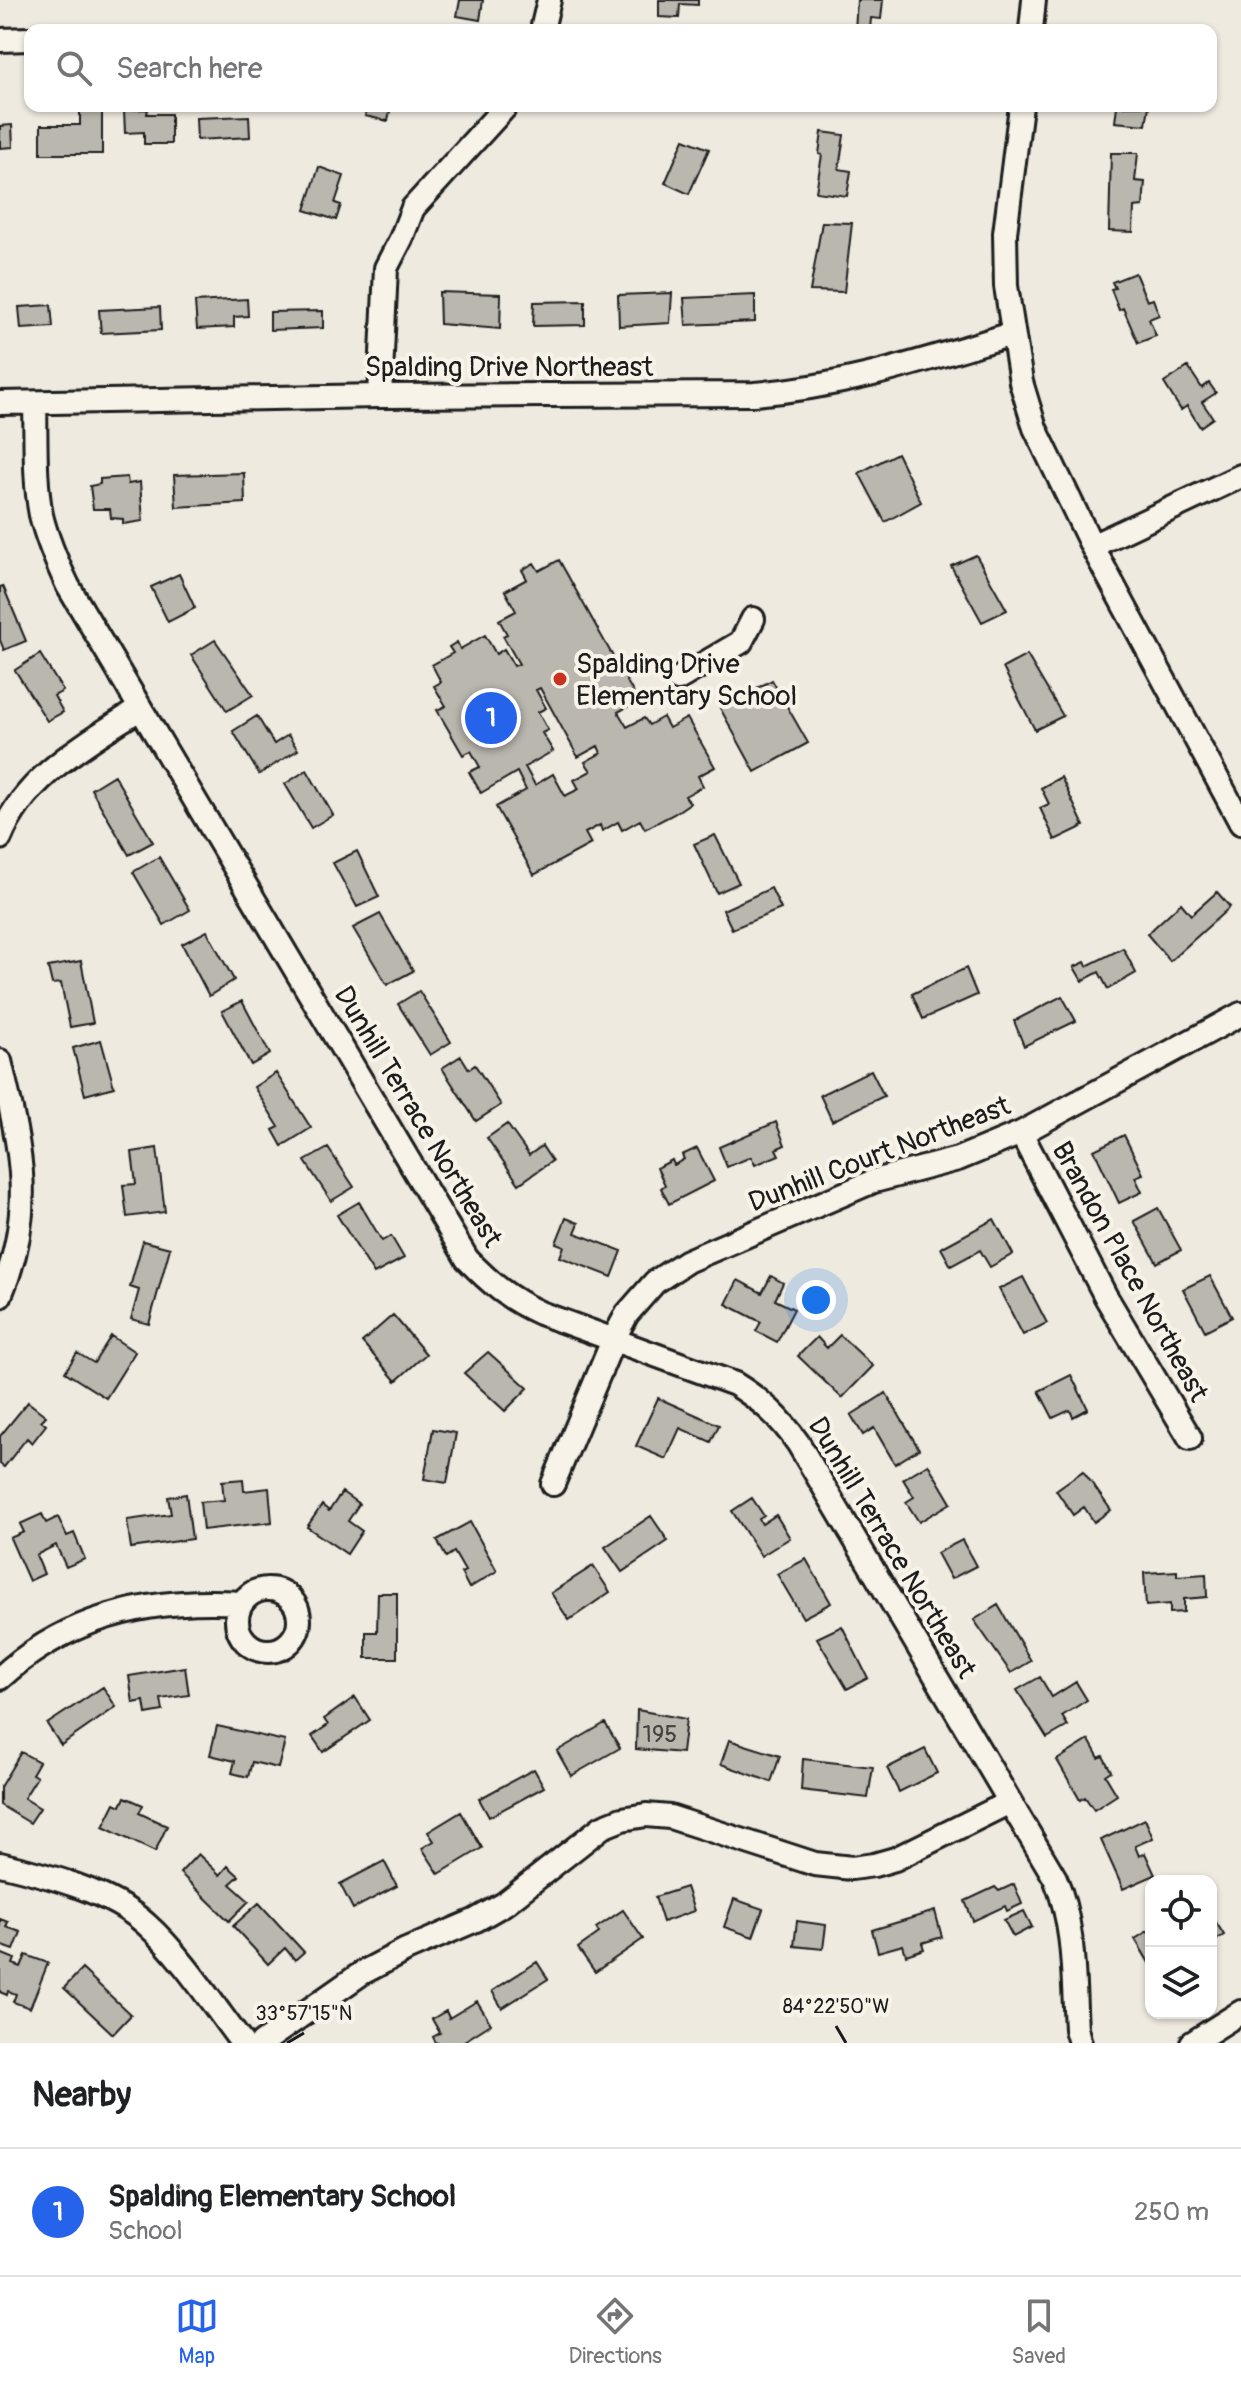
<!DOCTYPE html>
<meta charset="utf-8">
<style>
body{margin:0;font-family:Pangolin,sans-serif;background:#f2f2f2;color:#202124}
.controls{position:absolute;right:24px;bottom:24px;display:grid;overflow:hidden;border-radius:16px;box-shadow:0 2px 6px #0004}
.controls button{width:72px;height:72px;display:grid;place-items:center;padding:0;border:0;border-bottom:2px solid #e0e0e0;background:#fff;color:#202124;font:40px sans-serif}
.you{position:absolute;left:816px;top:1300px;width:28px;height:28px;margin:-20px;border:6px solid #fff;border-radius:50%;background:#1a73e8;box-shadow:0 0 0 12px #1a73e833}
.badge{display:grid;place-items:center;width:52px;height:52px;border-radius:50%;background:#2563eb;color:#fff;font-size:26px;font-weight:700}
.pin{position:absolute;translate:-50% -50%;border:4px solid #fff;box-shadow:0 2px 8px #0006}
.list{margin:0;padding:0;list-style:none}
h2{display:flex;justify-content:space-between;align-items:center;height:104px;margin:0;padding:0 32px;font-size:34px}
h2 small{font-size:26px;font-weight:400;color:#757577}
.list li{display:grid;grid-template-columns:52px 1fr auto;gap:24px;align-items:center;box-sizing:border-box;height:128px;padding:0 32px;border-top:2px solid #e0e0e0}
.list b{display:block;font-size:30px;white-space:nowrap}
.list p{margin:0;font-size:26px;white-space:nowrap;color:#757577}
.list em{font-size:26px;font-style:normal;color:#757577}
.icon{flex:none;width:44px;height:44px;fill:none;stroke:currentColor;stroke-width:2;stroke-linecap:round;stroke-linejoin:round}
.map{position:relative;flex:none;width:1241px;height:2043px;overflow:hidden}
.search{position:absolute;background:#fff;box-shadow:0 2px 6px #0004;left:24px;right:24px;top:24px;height:88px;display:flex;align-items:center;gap:20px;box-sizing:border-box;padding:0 28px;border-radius:16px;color:#757577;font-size:30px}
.sheet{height:232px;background:#fff}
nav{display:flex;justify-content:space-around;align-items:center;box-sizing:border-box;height:112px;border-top:2px solid #e0e0e0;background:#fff;font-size:22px;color:#757577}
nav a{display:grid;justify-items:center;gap:4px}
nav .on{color:#2563eb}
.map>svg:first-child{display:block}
</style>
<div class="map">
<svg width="1241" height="2043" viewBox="0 0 1241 2043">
<rect width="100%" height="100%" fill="#eeeae0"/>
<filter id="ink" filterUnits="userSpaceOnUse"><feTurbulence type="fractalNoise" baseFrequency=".0125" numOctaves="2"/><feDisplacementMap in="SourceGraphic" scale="16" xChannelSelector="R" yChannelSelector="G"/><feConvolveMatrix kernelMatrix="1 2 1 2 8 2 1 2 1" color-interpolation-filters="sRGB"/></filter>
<g filter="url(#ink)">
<path fill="#bab7af" stroke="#1c1c1c" stroke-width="2" fill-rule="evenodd" d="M460 0H483L480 20 457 16Z
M659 0H698V5L680 4 679 18 659 17Z
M857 0H883L881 19 871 18 870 30H855Z
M367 106H391L388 121 365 116Z
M1117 106H1149L1146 125 1115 122Z
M80 107H102V154H41V125H80Z
M148 109 147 114H171V144H144V132L125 133 124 110Z
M249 116 250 137 197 140 196 118Z
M12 125 13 147 0 148V126Z
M822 132 844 135 839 169 851 171 847 196 816 192 822 155 819 154Z
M684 139 709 149 689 194 665 183Z
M1111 153H1138L1135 181 1145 182 1143 206 1134 207 1133 232 1109 231Z
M319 167 344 176 335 203 341 205 336 220 305 210Z
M822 222 852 223 844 292 810 291Z
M1135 273 1147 301 1153 299 1159 315 1149 319 1156 336 1138 343 1123 308 1119 310 1111 289 1115 288 1112 282Z
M439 292 501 294 500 329 440 324Z
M672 293 670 323 619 326 618 295Z
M755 295V322L686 325 684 298Z
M247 299 248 316 234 317V327L197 329 195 302Z
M585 301V325L533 326 534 302Z
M51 305 53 327 21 329 19 307Z
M160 307 161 330 101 333 99 310Z
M323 311V328L270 330V312Z
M1188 367 1202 388 1209 383 1216 393 1202 402 1213 418 1200 427 1187 406 1181 410 1164 383Z
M897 453 921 502 885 522 859 473Z
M244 473 245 503 176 507 174 475Z
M127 477 128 484 140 482 143 521 123 524V519L111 518 110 509H93L90 486 100 484V479Z
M976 555 1007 610 982 622 951 566Z
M559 560 638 701 618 712 627 727 644 718 649 725 663 717 669 728 687 718 715 767 698 776 703 786 685 796 690 803 674 814 645 829 640 820 622 830 618 822 602 831 600 825 585 833 591 844 534 875 496 807 526 790 517 772 481 793 469 772 480 767 471 751 463 755 437 710 446 706 434 686 441 682 432 665 453 653 449 647 457 642 460 649 485 635 496 654 504 649 514 666 519 664 503 636 507 634 499 620 516 611 505 591 527 579 522 570 534 563 539 571ZM540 688 578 757 598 746 601 753 585 762 591 771 574 780 579 789 565 796 553 774 535 785 525 767 553 751 542 733 548 730 538 712 546 708 536 690Z
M179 574 195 608 168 622 151 587Z
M3 586 26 641 4 650 0 640V587Z
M215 640 253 695 227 711 191 655Z
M40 654 63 691 54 696 63 712 47 721 15 670Z
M1027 655 1063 716 1035 730 1003 668Z
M772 680 808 743 755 772 720 708Z
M257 716 274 744 288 735 298 750 259 774 233 731Z
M307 770 333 815 311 828 285 784Z
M114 775 153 842 129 855 91 789Z
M1061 777 1084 826 1055 840 1040 808 1049 804 1041 788Z
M715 835 739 883 717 893 694 844Z
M357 851 379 897 357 907 333 863Z
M159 857 190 910 164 925 133 872Z
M771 888 781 909 732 929 723 910Z
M1217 892 1230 907 1170 961 1147 934 1181 903 1191 915Z
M380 914 413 971 387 985 353 928Z
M207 931 234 980 209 996 182 944Z
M1123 948 1136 973 1108 989 1099 972 1082 981 1074 967 1085 962 1087 966Z
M81 961 93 1023 70 1027 61 983 52 984 48 967Z
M966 968 977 995 923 1019 912 994Z
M419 991 451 1042 430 1055 398 1004Z
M1062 996 1076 1021 1024 1046 1014 1021Z
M242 1001 270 1054 251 1065 222 1011Z
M101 1040 114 1087 85 1095 73 1048Z
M461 1056 469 1069 475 1065 501 1105 476 1121 442 1068Z
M871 1070 884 1096 832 1121 820 1095Z
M276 1073 311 1128 282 1146 273 1130 279 1127 254 1087Z
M776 1122 785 1145 776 1149 779 1155 755 1165 751 1157 727 1167 719 1147Z
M507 1124 529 1155 542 1146 552 1161 519 1184 487 1138Z
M1124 1135 1143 1174 1135 1177 1142 1192 1119 1203 1094 1150Z
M157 1148 165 1212 127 1217 123 1185 136 1184 132 1152Z
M328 1148 354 1187 331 1201 305 1161Z
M697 1148 714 1181 669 1204 661 1188 665 1185 657 1168 672 1160 674 1165 684 1159 682 1155Z
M359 1202 382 1241 391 1236 404 1258 374 1274 337 1215Z
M1158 1208 1181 1250 1157 1263 1134 1221Z
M566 1218 579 1223 575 1233 622 1251 612 1277 560 1257 564 1246 556 1243Z
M994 1219 1013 1254 990 1267 980 1250 951 1266 941 1248Z
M143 1241 170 1248 149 1324 131 1319 139 1290 130 1287Z
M771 1276 783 1283 775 1300 794 1309 777 1342 756 1331 761 1322 726 1304 738 1280 762 1293Z
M1210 1276 1232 1317 1205 1331 1183 1289Z
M1023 1277 1047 1323 1023 1335 999 1289Z
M393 1315 426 1354 396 1381 362 1342Z
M840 1335 873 1366 842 1398 798 1356 817 1337 827 1348Z
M111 1336 135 1352 106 1398 65 1372 77 1353 94 1363Z
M488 1352 528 1388 505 1411 464 1373Z
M1071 1375 1088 1409 1073 1417 1070 1410 1053 1418 1039 1391Z
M886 1393 919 1449 895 1464 874 1428 863 1435 851 1415Z
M658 1398 719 1425 711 1442 680 1428 666 1459 636 1446Z
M28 1402 46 1416 41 1421 46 1425 32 1443 27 1438 4 1467 0 1464V1436Z
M433 1429 456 1433 447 1483 424 1479Z
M928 1464 951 1503 919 1522 906 1502 914 1497 903 1479Z
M1083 1471 1111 1510 1094 1522 1084 1507 1073 1515 1056 1490Z
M243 1479 244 1491 269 1488 272 1522 203 1530 200 1502 224 1500 222 1481Z
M342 1492 359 1504 348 1521 362 1531 347 1554 307 1527 322 1505 329 1511Z
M186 1494 192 1539 131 1548 127 1520 171 1514 168 1497Z
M752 1498 764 1516 759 1519 762 1524 776 1515 790 1538 761 1556 732 1511Z
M42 1514 46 1523 58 1517 67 1536 74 1533 85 1559 66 1567 56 1545 36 1555 44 1574 29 1581 10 1538 24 1532 20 1524Z
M651 1516 668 1541 622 1572 605 1547Z
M470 1522 497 1571 469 1588 461 1573 465 1571 454 1552 446 1557 437 1540Z
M962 1540 976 1566 951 1579 937 1553Z
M806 1559 831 1603 803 1618 777 1574Z
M593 1566 610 1592 569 1620 551 1593Z
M1177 1571V1576L1206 1574 1207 1597 1184 1599V1612L1170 1613V1604L1146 1606 1144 1573Z
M378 1593H397V1658H366V1632H377Z
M998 1605 1031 1661 1011 1673 974 1620Z
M842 1626 868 1678 847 1689 817 1638Z
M185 1667 189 1695 161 1699 163 1711 146 1714 144 1701 133 1703 129 1676Z
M1040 1677 1052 1697 1076 1682 1087 1700 1062 1716 1068 1726 1047 1738 1017 1690Z
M103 1687 116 1707 61 1745 47 1724Z
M355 1697 370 1720 323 1752 312 1736 328 1725 324 1719Z
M637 1710 686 1719 682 1753 636 1749Z
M605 1723 620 1748 571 1776 557 1751Z
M217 1726 285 1741 278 1768 252 1762 248 1777 232 1773 235 1761 210 1755Z
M729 1740 780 1756 771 1782 721 1764Z
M1089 1740 1099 1758 1103 1756 1111 1771 1105 1775 1117 1795 1094 1810 1085 1797 1080 1800 1057 1760Z
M925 1749 937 1773 899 1792 887 1768Z
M21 1752 39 1762 32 1774 37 1777 24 1798 40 1808 30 1823 0 1805V1787Z
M803 1759 873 1767 868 1798 801 1790Z
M534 1769 544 1787 489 1817 479 1799Z
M125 1797 143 1805 139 1813 167 1826 155 1852 103 1827 115 1803 121 1806Z
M461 1812 482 1848 439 1874 422 1848 434 1841 428 1832Z
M1145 1819 1153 1838 1135 1846 1139 1856 1145 1853 1155 1875 1123 1889 1101 1840Z
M198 1854 220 1875 228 1866 239 1876 230 1884 249 1901 229 1921 180 1873Z
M384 1861 397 1886 353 1909 340 1884Z
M1014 1884 1022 1904 1007 1911 1005 1906 973 1921 965 1901 995 1887 999 1891Z
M686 1887 694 1911 663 1922 655 1897Z
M734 1899 763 1909 753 1937 724 1927Z
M259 1903 304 1952 295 1960 285 1948 268 1964 233 1926Z
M623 1910 643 1939 595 1972 578 1948 599 1933 596 1928Z
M935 1911 942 1937 922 1943 924 1949 906 1955 903 1945 878 1952 872 1930Z
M1024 1911 1032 1927 1013 1937 1004 1920Z
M1212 1916 1224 1935 1211 1943V1917Z
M0 1919 8 1922 6 1927 21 1932 14 1950 0 1945Z
M797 1921 826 1925 823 1949 794 1946Z
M1148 1931 1151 1936V1966L1135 1939Z
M0 1953 15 1959 13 1964 21 1967 26 1955 48 1963 30 2008 13 2002 16 1994 8 1991 7 1995 0 1992Z
M537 1962 548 1979 502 2008 492 1991Z
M82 1969 131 2015 113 2034 64 1988Z
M477 2001 491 2024 461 2043H436L433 2037 440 2033 432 2019 446 2011 449 2018Z"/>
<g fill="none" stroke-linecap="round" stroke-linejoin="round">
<g stroke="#1c1c1c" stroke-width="28">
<path id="minor" d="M542 30 549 0
M1031 30 1034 0
M0 40 30 39
M1021 106 1005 233 1006 286 1021 382 1035 428 1092 546 1241 823
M380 396 386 268 401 239 413 208 506 106
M0 403 380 396 754 394C845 387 925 360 1012 334
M35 403C36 440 34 479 41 515 47 540 57 563 68 586L467 1259C490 1283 509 1299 540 1313L735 1384C761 1400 780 1417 798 1443L1055 1878C1075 1925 1073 1978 1076 2029L1080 2043
M1092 546 1241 476
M678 679 741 642 753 619
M0 838C25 776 86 744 139 709
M0 1061C20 1147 37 1210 0 1296
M1021 1133 1106 1297 1190 1438
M553 1484 614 1338 627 1314 655 1282 687 1261 874 1181 958 1159 1021 1133 1241 1014
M237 1620a31 31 0 1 1 62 0a31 31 0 1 1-62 0Z
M0 1678C67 1616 153 1597 242 1603
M0 1864C46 1875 110 1891 146 1924 180 1954 214 2006 242 2043
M262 2043 362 1973 406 1950 476 1920 504 1904 602 1827 622 1819 646 1815 670 1817 815 1864 852 1868 874 1865 895 1859 1010 1802
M1192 2043 1241 2012"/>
</g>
<use href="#minor" stroke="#f7f3e8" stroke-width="22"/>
</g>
</g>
<path fill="none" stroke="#1c1c1c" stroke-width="3" d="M836 2026 846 2043M287 2043 304 2033"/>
<circle fill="#c8321e" stroke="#f7f3e8" stroke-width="3" cx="560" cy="679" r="8"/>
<g text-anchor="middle" stroke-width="8" stroke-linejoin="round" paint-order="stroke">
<g font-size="24" fill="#444341">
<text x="660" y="1742">195</text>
</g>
<g font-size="28" fill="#1c1c1c" stroke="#f7f3e8">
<text x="509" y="376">Spalding Drive Northeast</text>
<text transform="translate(419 1116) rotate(59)" y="10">Dunhill Terrace Northeast</text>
<text transform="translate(879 1153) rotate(-21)" y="10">Dunhill Court Northeast</text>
<text transform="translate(1131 1271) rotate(61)" y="10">Brandon Place Northeast</text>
<text transform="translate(893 1547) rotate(59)" y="10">Dunhill Terrace Northeast</text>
</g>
<g font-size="28" fill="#1c1c1c" stroke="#f7f3e8" text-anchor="start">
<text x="576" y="673">Spalding Drive<tspan x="576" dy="32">Elementary School</tspan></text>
</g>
</g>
<g font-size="20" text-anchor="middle" fill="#1c1c1c" stroke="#f7f3e8" stroke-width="8" stroke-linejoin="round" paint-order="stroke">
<text x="836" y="2013">84°22'50"W</text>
<text x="304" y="2020">33°57'15"N</text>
</g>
</svg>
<div class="controls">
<button><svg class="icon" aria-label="locate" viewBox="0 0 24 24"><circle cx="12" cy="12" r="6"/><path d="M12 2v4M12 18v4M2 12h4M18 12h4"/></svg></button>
<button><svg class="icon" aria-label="layers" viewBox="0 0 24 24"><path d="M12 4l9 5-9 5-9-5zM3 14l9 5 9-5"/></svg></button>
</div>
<div class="you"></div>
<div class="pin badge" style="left:491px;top:718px">1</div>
<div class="search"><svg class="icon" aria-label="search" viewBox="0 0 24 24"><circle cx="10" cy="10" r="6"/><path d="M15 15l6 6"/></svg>Search here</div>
</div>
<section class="sheet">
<h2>Nearby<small></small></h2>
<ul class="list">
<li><span class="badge">1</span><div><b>Spalding Elementary School</b><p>School</p></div><em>250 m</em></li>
</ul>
</section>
<nav>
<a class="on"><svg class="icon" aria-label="map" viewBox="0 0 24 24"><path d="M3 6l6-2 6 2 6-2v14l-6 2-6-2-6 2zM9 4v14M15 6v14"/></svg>Map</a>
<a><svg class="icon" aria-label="directions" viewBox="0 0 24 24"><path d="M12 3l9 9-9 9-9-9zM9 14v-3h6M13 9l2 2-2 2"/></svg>Directions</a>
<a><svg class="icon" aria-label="saved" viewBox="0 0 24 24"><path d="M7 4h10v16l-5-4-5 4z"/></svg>Saved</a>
</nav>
